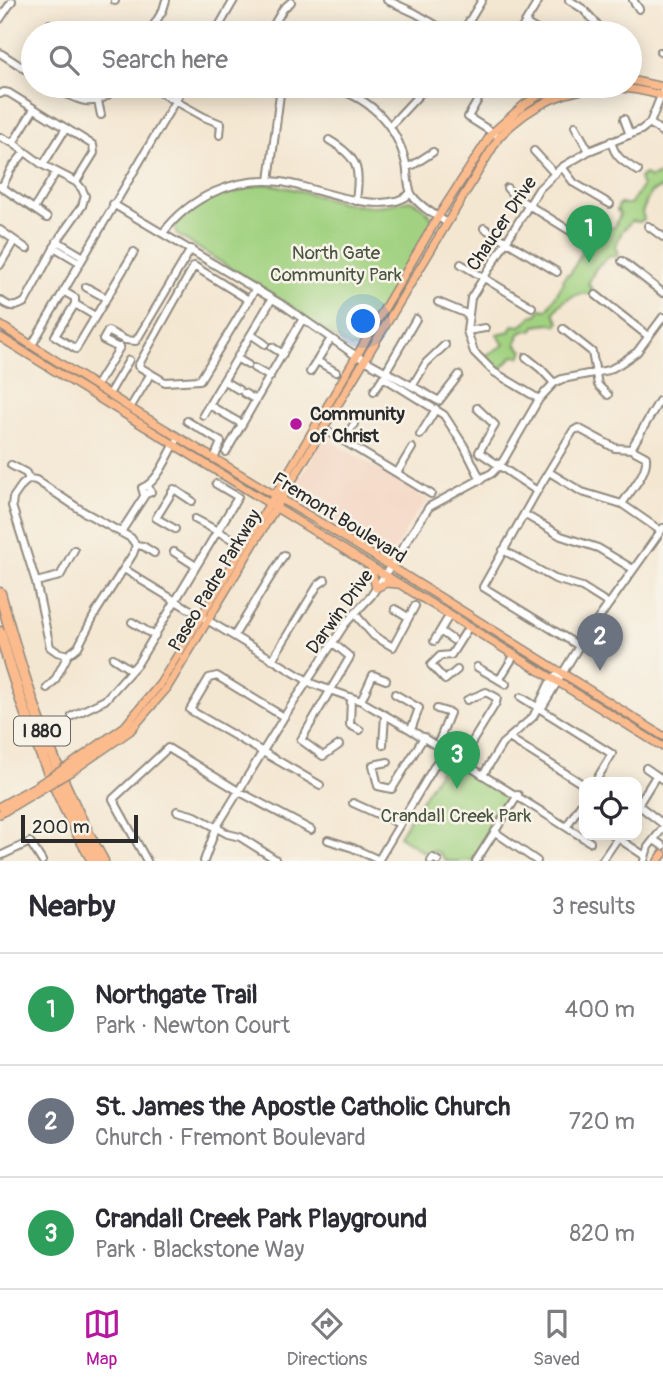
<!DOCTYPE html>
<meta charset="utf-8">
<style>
body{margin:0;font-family:Pangolin,sans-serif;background:#f7f7f7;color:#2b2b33}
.controls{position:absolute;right:21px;bottom:21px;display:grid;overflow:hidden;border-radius:14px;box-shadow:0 4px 18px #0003}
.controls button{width:63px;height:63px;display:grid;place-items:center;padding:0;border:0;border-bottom:2px solid #e1e1e2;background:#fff;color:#2b2b33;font:35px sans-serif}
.scale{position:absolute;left:21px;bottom:18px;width:117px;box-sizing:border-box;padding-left:7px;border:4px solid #2b2b2b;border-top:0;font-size:19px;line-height:24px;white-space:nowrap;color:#2b2b2b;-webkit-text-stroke:5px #f7f3e8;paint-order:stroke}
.you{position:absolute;left:364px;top:322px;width:24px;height:24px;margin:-18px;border:5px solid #fff;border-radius:50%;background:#1a73e8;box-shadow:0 0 0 10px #1a73e833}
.badge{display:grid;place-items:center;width:46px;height:46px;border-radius:50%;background:#b5179e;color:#fff;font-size:23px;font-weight:700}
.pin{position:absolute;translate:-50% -58px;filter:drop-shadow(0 2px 4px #0008)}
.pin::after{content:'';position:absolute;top:37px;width:24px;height:21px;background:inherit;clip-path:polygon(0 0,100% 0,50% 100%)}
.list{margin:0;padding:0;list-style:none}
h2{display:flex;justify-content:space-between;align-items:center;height:91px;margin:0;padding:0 28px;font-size:30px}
h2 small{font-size:23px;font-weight:400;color:#7c7c81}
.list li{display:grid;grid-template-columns:46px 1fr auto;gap:21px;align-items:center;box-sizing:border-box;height:112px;padding:0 28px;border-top:2px solid #e1e1e2}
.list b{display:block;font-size:26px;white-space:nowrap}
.list p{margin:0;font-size:23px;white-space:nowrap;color:#7c7c81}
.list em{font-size:23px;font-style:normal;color:#7c7c81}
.icon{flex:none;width:38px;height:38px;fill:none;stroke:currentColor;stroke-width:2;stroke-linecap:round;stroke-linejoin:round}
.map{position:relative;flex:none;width:663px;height:861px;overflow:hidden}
.search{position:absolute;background:#fff;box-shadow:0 4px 18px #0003;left:21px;right:21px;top:21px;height:77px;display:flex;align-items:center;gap:18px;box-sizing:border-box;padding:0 24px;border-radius:38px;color:#7c7c81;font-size:26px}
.sheet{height:427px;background:#fff}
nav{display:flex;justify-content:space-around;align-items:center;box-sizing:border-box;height:98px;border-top:2px solid #e1e1e2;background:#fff;font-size:19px;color:#7c7c81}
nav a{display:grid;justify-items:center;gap:4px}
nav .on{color:#b5179e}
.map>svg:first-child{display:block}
</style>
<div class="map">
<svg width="663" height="861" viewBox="0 0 663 861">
<rect width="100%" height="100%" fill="#f7f3e8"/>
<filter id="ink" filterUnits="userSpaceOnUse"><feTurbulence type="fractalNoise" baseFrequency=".0143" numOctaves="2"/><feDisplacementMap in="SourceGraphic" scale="14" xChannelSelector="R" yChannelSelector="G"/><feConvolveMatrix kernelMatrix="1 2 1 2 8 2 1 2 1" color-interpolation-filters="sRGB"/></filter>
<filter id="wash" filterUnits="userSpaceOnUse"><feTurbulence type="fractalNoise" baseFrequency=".00686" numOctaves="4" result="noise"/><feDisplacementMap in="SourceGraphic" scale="28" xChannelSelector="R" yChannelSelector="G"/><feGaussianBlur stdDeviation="1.57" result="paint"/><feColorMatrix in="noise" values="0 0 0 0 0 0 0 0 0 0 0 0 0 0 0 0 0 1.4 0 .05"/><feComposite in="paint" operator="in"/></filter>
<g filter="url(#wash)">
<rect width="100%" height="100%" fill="#f4e7d2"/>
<path fill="#f4d3c0" d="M323 436 429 500 414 517 392 554 383 555 295 498 294 490 299 479 312 461Z"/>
<path fill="#a2d281" stroke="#667e56" stroke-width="2" d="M663 165V187L651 192 642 212 644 219 640 222 632 221 622 231 615 247 618 254 615 257 611 255 596 268 588 284 593 290 590 294C577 291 560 301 554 313L559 322 556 325 550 324 535 326 532 331 527 330 519 334 516 344 523 351 520 357 513 356 499 371 483 357 504 345 497 334 511 331 512 325 521 326 529 320 531 316 538 314 540 309 547 310 564 282 563 279 567 274H570C578 260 585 248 588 234L615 227 620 214 617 210 619 204H630L642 187 639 178 645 174 650 178 660 174Z
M266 184C302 188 335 205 371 206 385 206 396 203 410 200L422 206 432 218V226L360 347 352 348 314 325 295 309 176 234 175 225C201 199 230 188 266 184Z
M448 758 510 797 472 861H446L438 852 432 851 427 854 399 836Z"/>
</g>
<g filter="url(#ink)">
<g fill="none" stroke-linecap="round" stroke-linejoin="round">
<g stroke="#90897e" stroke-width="10">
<path id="minor" d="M387 0 415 13 450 33
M569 0 583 9 605 33
M633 0 639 9
M115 1V0
M0 19 12 1
M525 23 542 33
M44 33 50 24
M149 33 163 10 166 0
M215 33 234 0
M269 33 283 9 291 2
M333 33 336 31
M462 33 482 0
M519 33 539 0
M660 52 663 53
M0 53 33 74
M23 67 33 51
M53 86C77 101 96 111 117 86
M148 86 204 117 221 124 220 135
M158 86 172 94 175 100
M326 86C367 95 396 122 406 164 408 173 407 187 412 195 419 206 435 215 446 222
M486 86 468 117 495 134
M0 94 4 92 9 93 93 145 94 153 76 182
M98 101 101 115
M624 119 630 135
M650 123 663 133
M390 126 427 86
M575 126 589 151
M0 137 13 143 43 165 76 182 82 189 85 196 82 206 60 237 25 302C15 308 10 308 0 300
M329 140C359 158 360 168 356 201
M611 141C615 158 624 162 638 171
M13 143 34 109
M534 151 555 174
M43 165 66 128
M407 167 413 165 433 152
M562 167 574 183 610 204
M269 181 281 86
M0 186 47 218
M2 187 11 169 24 153
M507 188 514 196 580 237
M113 204 286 307 352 353 439 401 459 375
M34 209 56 172
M648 226 663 237
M484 228 557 272
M0 230 27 249
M163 233C190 197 235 176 281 182 313 186 383 219 411 193
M57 241 82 256
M54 247 79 262
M622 261 663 293
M461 264 532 307
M0 265 14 241
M86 287 106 298
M63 291 75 298V304L95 316
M596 295 648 336
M247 299 194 266 138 366 165 382 200 380 256 288
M438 302 467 314
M75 304 55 336 76 349 134 252
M563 329 592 352 598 385 608 395
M467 331 485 328
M252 335 265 344
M32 345 184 86
M272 347 283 354
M119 348 103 340 108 331 125 340 136 341 191 249
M526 357 541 369 554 383
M238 359 248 365
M317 361 336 372
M254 368 270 377
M386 371 416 319
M310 372 330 340
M224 381 239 390
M413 385 426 363 445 345
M96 386 120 347
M374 391 383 377 444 415 464 446 481 480
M244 393 256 400
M109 394 129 360
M539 399 494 372 474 352 467 331 471 298 539 189 562 167 589 151 641 130 650 123 663 91
M209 405 242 424
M130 408 150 375
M477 408 495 425 479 452 537 491
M203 415 272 299
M187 421 221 442 214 459
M324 429 431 494
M420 435 436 409
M343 441 354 424
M631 449 659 401H663
M226 452 302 320
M11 465 26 473 29 479
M549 472 582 492 622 504 661 531
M397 473 412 448
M148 486 151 492 144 495 142 488C158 482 167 457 176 442
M524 514 561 536 598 548 633 569
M195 519 243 545
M175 529 156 518 174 489 192 501
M121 532 145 495
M136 545 143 546 154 553
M503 550 555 579 582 587 609 604
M174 552 196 566
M124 569 137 577
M141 580 313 684 361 701 411 730 590 842
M36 582 60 576 74 550
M395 609 408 617
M355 614 374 636 393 647 415 606
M132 622 155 636
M440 631 453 640
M234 636 284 555
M434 641 449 616
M333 643 350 657 301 740 323 756 339 745
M579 646 483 587 537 491 573 431 578 428 615 448 631 449 646 457C648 473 630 491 622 504
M68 655 57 652 50 647 36 582 12 506 13 498 22 485 29 479 36 480 84 512 131 538 136 545
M68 655 78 647 96 612 133 554 136 545
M113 658 131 670
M272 660 318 585 325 580
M477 667 506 684
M457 670 445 680 431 665 440 656 451 655 468 628
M499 680 514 656
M47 688 55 680 68 655
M395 694 419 708 411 730
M521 697 612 754 595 782
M351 698 350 725 360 730
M361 701 373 675 386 680
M539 707 543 706 579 646 663 528
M437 709 450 713 437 746
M72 716 105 700 138 663 238 497 216 484
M284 717 217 676 209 678 190 710 320 785
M509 738 584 785
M383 745 385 715
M461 760 496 703 497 698 486 692 467 700
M388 762 373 765 378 786 392 789 424 737
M646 768 663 780
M483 775 502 744 533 717 549 684 556 676
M353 803 400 824
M637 804 663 824
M638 805 656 776
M177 811 195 816 228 834 240 837 275 859
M567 826 584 799
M495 832 537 861
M613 835 645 856
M328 840 353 848 379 860
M654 840 663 846
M0 856 30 842 42 861
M147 861 113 799 168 748 240 792 311 830
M204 861 216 828 284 717 345 624 371 596 429 507 492 473 503 461 539 399 554 383 562 379 609 370 618 365 637 352 663 317
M378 861 444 750
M431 861 433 858 438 861
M476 861 518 795
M602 861 617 839
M644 861 648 847 663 828"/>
</g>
<g stroke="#90897e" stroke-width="10">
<path id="major" d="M630 80 663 87
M0 325 130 408 321 523 663 736
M0 337 663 747
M379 559H389L398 555
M371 567 376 588 386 583 397 584
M70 765 125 726 160 684 275 495 438 217 492 133 525 104 541 94 565 86
M72 771 130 731 167 688 499 137C545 89 600 77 663 96
M0 806 36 786
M0 814 38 791
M658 861 663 854"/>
</g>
<g stroke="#90897e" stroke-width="13">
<path id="highway" d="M0 593C25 687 55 776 103 861
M0 632C22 712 51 789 93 861"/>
</g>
<use href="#minor" stroke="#fff" stroke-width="6"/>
<use href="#major" stroke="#fbbb8d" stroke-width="7"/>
<use href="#highway" stroke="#fbbb8d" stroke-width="10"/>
<g stroke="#90897e" stroke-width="10" stroke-linecap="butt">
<path id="major-bridge" d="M36 786 70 765
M38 791 72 771"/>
</g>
<use href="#major-bridge" stroke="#fbbb8d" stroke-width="7"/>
</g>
</g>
<circle fill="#b5179e" stroke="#f7f3e8" stroke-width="2.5" cx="296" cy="424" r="7"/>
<g text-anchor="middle" stroke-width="5" stroke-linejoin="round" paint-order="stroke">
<rect fill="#f7f3e8" stroke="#686764" stroke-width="2" x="14" y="716.5" width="56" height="29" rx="5"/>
<g font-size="18" font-weight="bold" fill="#2b2b2b">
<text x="42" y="737">I 880</text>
</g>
<g font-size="19" fill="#2b2b2b" stroke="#f7f3e8">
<text transform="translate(501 223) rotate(-56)" y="7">Chaucer Drive</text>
<text transform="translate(340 517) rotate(32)" y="7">Fremont Boulevard</text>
<text transform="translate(214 580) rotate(-59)" y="7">Paseo Padre Parkway</text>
<text transform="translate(339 611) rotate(-54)" y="7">Darwin Drive</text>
</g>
<g font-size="19" fill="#495540" stroke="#f7f3e8">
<text x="336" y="259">North Gate<tspan x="336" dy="22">Community Park</tspan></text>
<text x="456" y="822">Crandall Creek Park</text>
</g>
<g font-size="19" font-weight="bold" fill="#2b2b2b" stroke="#f7f3e8" text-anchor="start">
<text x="310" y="420">Community<tspan x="310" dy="22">of Christ</tspan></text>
</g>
</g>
</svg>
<div class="controls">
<button><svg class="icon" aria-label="locate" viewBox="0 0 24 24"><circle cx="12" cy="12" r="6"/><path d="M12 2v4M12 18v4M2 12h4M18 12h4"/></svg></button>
</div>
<div class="scale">200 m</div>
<div class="you"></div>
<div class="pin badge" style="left:589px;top:263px;background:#2e9e5b">1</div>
<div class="pin badge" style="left:600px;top:671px;background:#6b7280">2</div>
<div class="pin badge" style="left:457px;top:789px;background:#2e9e5b">3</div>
<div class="search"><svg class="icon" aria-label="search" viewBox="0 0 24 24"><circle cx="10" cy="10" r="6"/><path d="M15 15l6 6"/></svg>Search here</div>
</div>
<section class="sheet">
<h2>Nearby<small>3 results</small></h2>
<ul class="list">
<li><span class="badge" style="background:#2e9e5b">1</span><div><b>Northgate Trail</b><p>Park · Newton Court</p></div><em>400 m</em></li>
<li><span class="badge" style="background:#6b7280">2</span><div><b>St. James the Apostle Catholic Church</b><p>Church · Fremont Boulevard</p></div><em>720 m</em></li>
<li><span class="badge" style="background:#2e9e5b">3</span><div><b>Crandall Creek Park Playground</b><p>Park · Blackstone Way</p></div><em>820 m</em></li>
</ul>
</section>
<nav>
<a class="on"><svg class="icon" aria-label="map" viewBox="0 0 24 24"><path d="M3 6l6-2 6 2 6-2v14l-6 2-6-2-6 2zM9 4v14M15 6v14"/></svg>Map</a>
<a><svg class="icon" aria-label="directions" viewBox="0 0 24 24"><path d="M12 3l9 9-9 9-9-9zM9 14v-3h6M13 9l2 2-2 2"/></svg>Directions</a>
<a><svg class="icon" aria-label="saved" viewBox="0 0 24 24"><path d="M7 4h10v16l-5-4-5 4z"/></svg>Saved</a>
</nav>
